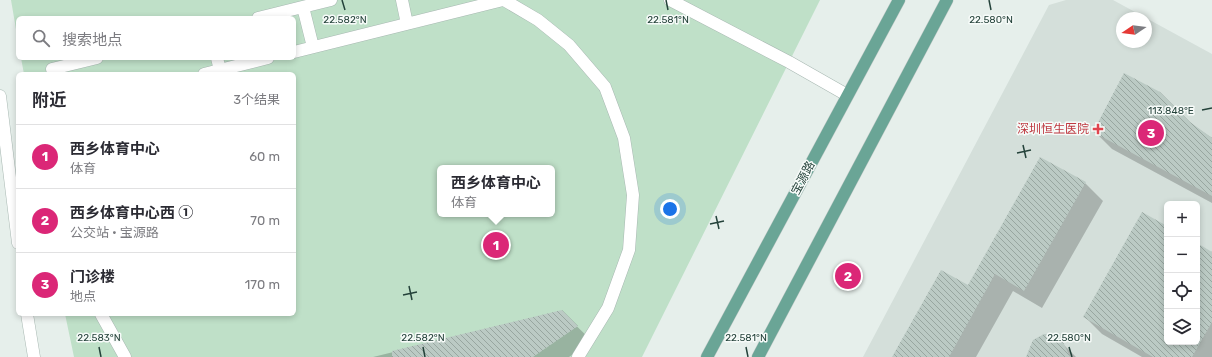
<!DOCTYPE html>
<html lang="zh">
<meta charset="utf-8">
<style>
body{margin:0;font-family:Rubik,"Noto Sans SC",sans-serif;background:#f7f7f7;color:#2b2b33}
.controls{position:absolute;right:12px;bottom:12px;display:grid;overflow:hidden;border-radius:6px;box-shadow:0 2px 6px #0003}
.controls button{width:36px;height:36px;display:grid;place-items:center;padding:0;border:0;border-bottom:1px solid #e1e1e2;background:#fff;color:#2b2b33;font:20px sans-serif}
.compass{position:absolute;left:1116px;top:12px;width:36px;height:36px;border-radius:50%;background:#fff;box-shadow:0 2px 6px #0003;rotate:257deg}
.you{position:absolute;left:670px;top:209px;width:14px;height:14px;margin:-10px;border:3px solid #fff;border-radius:50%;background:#1a73e8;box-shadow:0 0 0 6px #1a73e833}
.badge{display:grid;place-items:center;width:26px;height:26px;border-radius:50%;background:#db2777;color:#fff;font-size:13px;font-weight:700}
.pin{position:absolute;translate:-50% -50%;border:2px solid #fff;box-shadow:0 1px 4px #0006}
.popup{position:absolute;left:437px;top:165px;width:118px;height:52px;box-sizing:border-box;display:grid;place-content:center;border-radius:6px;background:#fff;filter:drop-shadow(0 1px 3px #0005);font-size:13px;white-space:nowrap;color:#7c7c81}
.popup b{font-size:15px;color:#2b2b33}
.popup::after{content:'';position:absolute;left:50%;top:100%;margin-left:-8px;border:8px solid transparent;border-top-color:#fff}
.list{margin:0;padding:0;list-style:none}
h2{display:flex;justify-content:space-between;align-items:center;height:52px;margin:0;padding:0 16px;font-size:17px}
h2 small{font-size:13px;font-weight:400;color:#7c7c81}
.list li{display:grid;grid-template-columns:26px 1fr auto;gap:12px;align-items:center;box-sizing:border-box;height:64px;padding:0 16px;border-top:1px solid #e1e1e2}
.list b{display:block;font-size:15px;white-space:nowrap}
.list p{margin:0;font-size:13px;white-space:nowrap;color:#7c7c81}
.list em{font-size:13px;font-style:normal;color:#7c7c81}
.icon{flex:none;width:22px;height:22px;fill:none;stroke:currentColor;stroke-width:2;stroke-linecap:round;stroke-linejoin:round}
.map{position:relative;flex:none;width:1212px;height:357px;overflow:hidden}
.search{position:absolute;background:#fff;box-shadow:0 2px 6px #0003;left:16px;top:16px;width:280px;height:44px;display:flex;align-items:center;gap:10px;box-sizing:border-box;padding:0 14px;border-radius:6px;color:#7c7c81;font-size:15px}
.panel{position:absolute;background:#fff;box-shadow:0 2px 6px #0003;left:16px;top:72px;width:280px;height:244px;border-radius:6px}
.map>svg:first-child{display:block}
</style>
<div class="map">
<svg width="1212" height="357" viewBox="0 0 1212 357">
<defs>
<pattern id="building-back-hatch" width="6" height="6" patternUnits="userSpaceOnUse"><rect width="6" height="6" fill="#bbcac4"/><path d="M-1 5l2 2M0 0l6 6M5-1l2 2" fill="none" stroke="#98a6a0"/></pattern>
</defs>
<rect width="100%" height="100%" fill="#e6efeb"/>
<path fill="#d4dfda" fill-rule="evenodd" d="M1066 0H1113L1212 54V357H863L1049 5ZM1122 18H1146V42H1122ZM1167 204H1197V342H1167Z"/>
<path fill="#bfe0c8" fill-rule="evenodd" d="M11 0H820L642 357H74L65 314H294V74H24L21 58H294V18H18V41ZM440 168H552V214H440Z"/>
<path fill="#0003" d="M1190 123 1212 138V203L1112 149 1095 132Z
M1085 183 1103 201 1042 308 1013 291 976 357H893L968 286Z
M1167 227V342H1197V244L1212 253V357H1142L1102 334 1084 316Z
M561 311 592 341 569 357H373Z
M1056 337 1076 357H1029Z"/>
<path fill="url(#building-back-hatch)" d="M1124 73 1160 92 1190 122 1212 138V196L1093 132Z
M1040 157 1086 182 1024 291 995 274 949 357H892L941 270 968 285Z
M1142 212 1167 226V342H1197V243L1212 252V322L1192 357H1153L1083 317Z
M562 310 578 326 533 357H392V351Z
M1044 334H1051L1062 340 1070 357H1026L1033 340Z"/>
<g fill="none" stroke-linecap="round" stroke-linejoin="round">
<g stroke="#a8b8b2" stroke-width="13">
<path id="minor" d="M402 0 407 24
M504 0 538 20 569 45 605 87 624 138 633 195 629 250 608 308 578 357
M670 0 789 62 847 95
M303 7 313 47
M258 18 331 0
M294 52 503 0
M217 58 220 70
M54 74 52 69 97 58
M204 74 268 58
M0 96 18 243
M27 314 34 357
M101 314 125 357"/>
</g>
<g stroke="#c2cac8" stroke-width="13">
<path id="major" d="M707 357 899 0
M758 357 947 0"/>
</g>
<use href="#minor" stroke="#fff" stroke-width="12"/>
<use href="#major" stroke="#6aa596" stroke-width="12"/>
</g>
<path fill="none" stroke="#24423a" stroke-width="1.5" d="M342 0 345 10M666 0 668 10M989 0 991 10M1202 110 1212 108M1023 145 1026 158M1017 153 1031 150M716 216 719 229M710 224 724 221M409 286 412 300M403 295 417 292M99 347 101 357M423 347 425 357M746 347 748 357M1069 347 1072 357"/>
<path fill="#e0444e" stroke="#f7fbf9" stroke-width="1.5" d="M1096 123h4v4h4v4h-4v4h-4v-4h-4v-4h4z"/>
<g text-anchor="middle" stroke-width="3" stroke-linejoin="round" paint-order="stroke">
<g font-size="12" fill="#be3a42" stroke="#f7fbf9" text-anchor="end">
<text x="1089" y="133">深圳恒生医院</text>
</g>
<g font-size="12" fill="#24423a" stroke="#f7fbf9">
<text transform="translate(803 178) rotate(-62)" y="4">宝源路</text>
</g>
</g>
<g font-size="10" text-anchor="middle" fill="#24423a" stroke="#f7fbf9" stroke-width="3" stroke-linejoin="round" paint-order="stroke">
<text x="345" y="23">22.582°N</text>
<text x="668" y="23">22.581°N</text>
<text x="991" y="23">22.580°N</text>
<text x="1171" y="114">113.848°E</text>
<text x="99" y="341">22.583°N</text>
<text x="423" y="341">22.582°N</text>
<text x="746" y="341">22.581°N</text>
<text x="1069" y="341">22.580°N</text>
</g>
</svg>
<div class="controls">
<button>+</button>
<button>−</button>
<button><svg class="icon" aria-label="locate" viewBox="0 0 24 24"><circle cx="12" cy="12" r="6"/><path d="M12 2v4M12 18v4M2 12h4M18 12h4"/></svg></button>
<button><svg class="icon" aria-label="layers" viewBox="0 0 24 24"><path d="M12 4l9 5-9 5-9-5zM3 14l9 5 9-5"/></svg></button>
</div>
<svg class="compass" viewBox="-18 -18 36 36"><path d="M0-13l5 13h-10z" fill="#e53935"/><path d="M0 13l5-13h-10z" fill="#7c7c81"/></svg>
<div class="you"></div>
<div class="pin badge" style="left:496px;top:245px">1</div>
<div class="popup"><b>西乡体育中心</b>体育</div>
<div class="pin badge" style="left:848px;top:276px">2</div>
<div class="pin badge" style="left:1151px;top:133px">3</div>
<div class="search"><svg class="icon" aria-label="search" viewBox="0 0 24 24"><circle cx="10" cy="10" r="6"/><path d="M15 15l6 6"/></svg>搜索地点</div>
<section class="panel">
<h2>附近<small>3个结果</small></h2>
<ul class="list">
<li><span class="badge">1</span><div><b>西乡体育中心</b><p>体育</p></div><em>60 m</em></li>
<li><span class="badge">2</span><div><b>西乡体育中心西 ①</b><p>公交站 · 宝源路</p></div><em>70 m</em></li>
<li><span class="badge">3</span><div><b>门诊楼</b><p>地点</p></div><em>170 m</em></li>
</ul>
</section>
</div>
